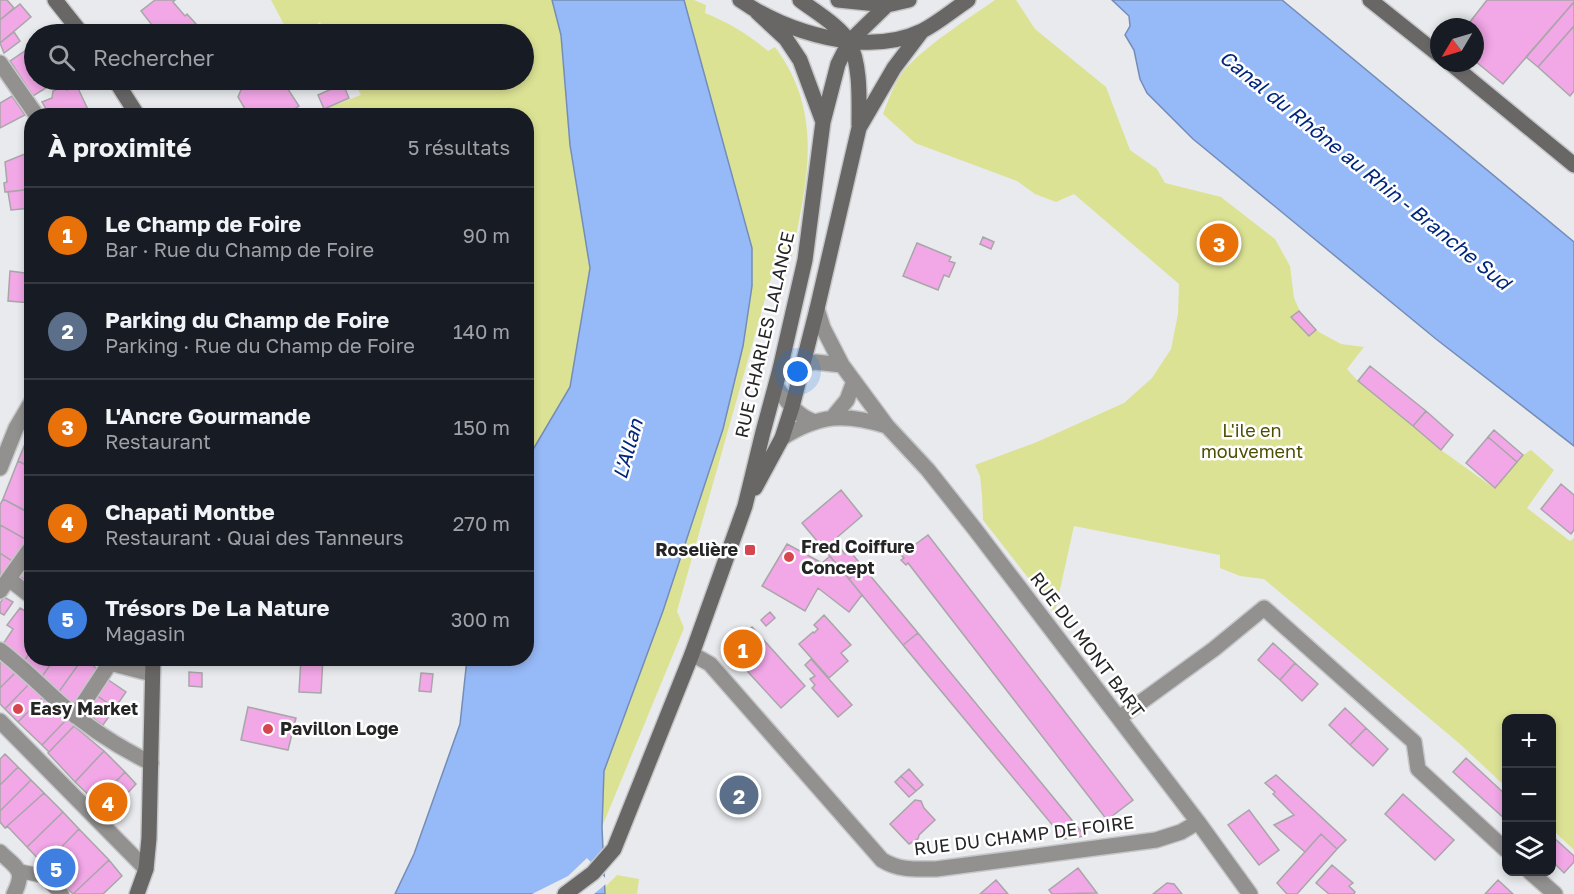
<!DOCTYPE html>
<html lang="fr">
<meta charset="utf-8">
<style>
body{margin:0;font-family:"Golos Text",sans-serif;background:#20242c;color:#f1f3f6}
.controls{position:absolute;right:18px;bottom:18px;display:grid;overflow:hidden;border-radius:12px;box-shadow:0 3px 9px #0003}
.controls button{width:54px;height:54px;display:grid;place-items:center;padding:0;border:0;border-bottom:2px solid #363941;background:#171b24;color:#f1f3f6;font:30px sans-serif}
.compass{position:absolute;left:1430px;top:18px;width:54px;height:54px;border-radius:50%;background:#171b24;box-shadow:0 3px 9px #0003;rotate:232deg}
.you{position:absolute;left:798px;top:372px;width:21px;height:21px;margin:-15px;border:4px solid #fff;border-radius:50%;background:#1a73e8;box-shadow:0 0 0 9px #1a73e833}
.badge{display:grid;place-items:center;width:39px;height:39px;border-radius:50%;background:#0b8043;color:#fff;font-size:20px;font-weight:700}
.pin{position:absolute;translate:-50% -50%;border:3px solid #fff;box-shadow:0 2px 6px #0006}
.list{margin:0;padding:0;list-style:none}
h2{display:flex;justify-content:space-between;align-items:center;height:78px;margin:0;padding:0 24px;font-size:26px}
h2 small{font-size:20px;font-weight:400;color:#9ea1a6}
.list li{display:grid;grid-template-columns:39px 1fr auto;gap:18px;align-items:center;box-sizing:border-box;height:96px;padding:0 24px;border-top:2px solid #363941}
.list b{display:block;font-size:22px;white-space:nowrap}
.list p{margin:0;font-size:20px;white-space:nowrap;color:#9ea1a6}
.list em{font-size:20px;font-style:normal;color:#9ea1a6}
.icon{flex:none;width:33px;height:33px;fill:none;stroke:currentColor;stroke-width:2;stroke-linecap:round;stroke-linejoin:round}
.map{position:relative;flex:none;width:1574px;height:894px;overflow:hidden}
.search{position:absolute;background:#171b24;box-shadow:0 3px 9px #0003;left:24px;top:24px;width:510px;height:66px;display:flex;align-items:center;gap:15px;box-sizing:border-box;padding:0 21px;border-radius:33px;color:#9ea1a6;font-size:22px}
.panel{position:absolute;background:#171b24;box-shadow:0 3px 9px #0003;left:24px;top:108px;width:510px;height:558px;border-radius:24px}
.map>svg:first-child{display:block}
</style>
<div class="map">
<svg width="1574" height="894" viewBox="0 0 1574 894">
<rect width="100%" height="100%" fill="#e9eaed"/>
<path fill="#dce294" d="M271 0H552L561 35 570 145 590 268 570 387 531 454H527L526 116H325L324 109 361 95 353 80H524V34H328L320 22 300 34H289Z
M684 0H694L706 5 705 13C729 23 748 34 768 51L775 47C826 116 806 184 791 261L778 258 775 264 677 611 684 628 602 827 604 771 663 611 723 429 743 346 752 286V248Z
M995 0H1016L1035 29 1106 87 1130 150 1157 169 1165 183 1221 197 1275 239 1290 266 1294 298 1303 318 1319 332 1341 344 1364 347 1347 369 1358 381 1441 450 1494 488 1523 455 1531 450 1554 470 1527 508 1570 541 1574 538V850L1552 829V718H1506V787L1460 744 1264 579 1240 576 1220 568V555L1074 526 1055 612 983 520 982 495 980 476 975 465 1037 442 1124 403 1152 378 1171 349 1178 314 1179 284 1074 194 1056 202 1035 194 1017 181 915 143 883 114C889 98 895 81 906 68 927 45 969 18 995 0Z
M617 875 639 879 637 894H605L604 888Z"/>
<path fill="#96b9f7" stroke="#748db8" stroke-width="1.5" d="M552 0H684L752 248V286L743 346 723 429 663 611 604 771 602 827 605 894H395L414 854 460 724 467 659 526 658 527 454 531 453 570 387 590 268 570 145 561 35Z
M1112 0H1282L1574 242V446L1436 339 1193 139 1147 93 1140 79 1134 50 1125 35 1130 26 1129 16Z"/>
<path fill="#e9eaed" d="M587 858 607 880V883L594 894H532L568 876Z"/>
<path fill="#f2a7e7" stroke="#a8a6a8" stroke-width="1.5" d="M0 0H7L14 8 0 20Z
M155 0H175L173 2 185 16 187 14 196 24 183 34H159L141 11Z
M1487 0H1574V2L1503 84 1475 61V27H1466Z
M1574 2V26L1538 67 1526 57Z
M20 4 31 17 0 43V20Z
M1574 26V91L1570 96 1538 67Z
M14 32 20 41 4 53 0 43Z
M34 45V80H59L33 96 10 61Z
M250 80H282L299 106 284 116H249L238 97 241 90 245 87 244 84Z
M76 84 91 116H50L42 102 52 98 53 91 62 87 67 90Z
M343 84 349 98 324 109 318 95Z
M12 96 25 115 0 128V103Z
M32 151V189L5 192 4 183 7 182 5 162Z
M32 189V208L11 210 8 192Z
M983 237 994 242 991 249 980 244Z
M917 243 951 257 949 261 955 263 949 277 944 275 938 290 903 276Z
M10 271 32 274V303L8 301Z
M1299 311 1316 330 1309 336 1291 317Z
M1370 366 1426 411 1413 426 1358 381Z
M1426 411 1453 435 1441 450 1413 426Z
M32 427V468L18 461Z
M1494 430 1523 455 1517 462 1488 437Z
M1488 437 1517 462 1495 488 1466 463Z
M18 461 32 468V505L27 512 3 499Z
M1561 484 1574 495V530L1571 534 1541 509Z
M841 490 862 516 834 540 845 554 849 550 863 567 849 579 802 523Z
M3 499 32 514V532L27 540 0 525V505Z
M0 525 27 540 12 561 0 553Z
M928 535 1133 800 1107 820 908 563 906 565 901 560 904 558 901 555Z
M787 544 822 563 830 556 862 595 849 612 818 588 805 611 762 586Z
M0 553 12 561 0 579Z
M32 558V587L20 576Z
M863 567 918 633 903 645 849 579Z
M4 597 13 602 4 615 0 613V603Z
M20 608 32 615V627L26 636 32 640V650L24 661 3 644 13 629 7 625Z
M770 612 775 618 766 626 761 620Z
M824 615 851 645 841 653 848 661 829 678 799 644 813 632 814 633 818 629 814 625Z
M752 627 805 686 781 708 727 649Z
M918 633 1085 836 1064 839 903 645Z
M1273 643 1295 663 1280 680 1258 660Z
M32 650V658H55L41 678 24 661Z
M0 655 17 671 0 688Z
M55 658H83L58 693 41 678Z
M83 658 100 671 74 706 58 693Z
M301 658H323L321 693 299 692Z
M811 659 852 705 838 717 812 688 815 685 810 679 815 676 805 665Z
M1295 663 1318 684 1302 701 1280 680Z
M17 671 30 683 5 709 0 704V688Z
M189 672 202 673V687L189 686Z
M421 673 433 674 431 692 419 691Z
M107 679 126 692 115 708 96 695Z
M30 683 44 696 18 722 5 709Z
M96 695 115 708 103 725 84 712Z
M44 696 68 718 42 745 18 722Z
M248 707 296 718 288 750 241 740Z
M1345 708 1366 728 1350 745 1329 725Z
M68 718 75 725 49 752 42 745Z
M74 726 104 751 75 782 48 753Z
M1366 728 1388 749 1373 766 1350 745Z
M104 751 125 772 96 802 75 782Z
M5 754 18 767 0 785V759Z
M1466 758 1506 795V820L1453 772Z
M18 767 31 780 0 811V785Z
M909 769 923 785 916 791 901 776Z
M125 772 136 784 108 814 96 802Z
M1276 775 1346 840 1337 849 1321 834 1305 852 1274 825 1294 815 1273 794 1275 792 1265 783Z
M901 776 916 791 909 797 895 782Z
M31 780 44 793 5 828 0 822V811Z
M44 793 63 812 27 847 8 827 5 828Z
M1403 794 1454 840 1435 860 1385 814Z
M915 800 921 801 924 808 935 820 919 835 918 839 909 844 890 824Z
M1249 810 1279 850 1259 865 1228 825Z
M63 812 79 829 44 865 27 847Z
M79 829 109 860 73 894 44 865Z
M1321 834 1337 849 1297 894H1287L1277 883Z
M1552 836 1574 856V862L1564 873 1552 861Z
M109 860 122 876 103 894H73Z
M1332 865 1353 883 1349 886 1355 892 1354 894H1329L1316 883Z
M1078 868 1097 893 1052 894 1049 890Z
M996 880 1008 894H980Z
M1498 880 1513 894H1485Z
M1167 883 1174 884 1182 894H1153Z"/>
<g fill="none" stroke-linecap="round" stroke-linejoin="round">
<g stroke="#c6c7c9" stroke-width="16">
<path id="pedestrian" d="M19 871 43 876 62 894"/>
</g>
<g stroke="#c6c7c9" stroke-width="18">
<path id="minor" d="M0 63 37 116
M817 309 823 328 842 365
M780 369 815 362 842 365 887 426 928 470 974 528 1198 822 1250 894
M776 386C787 401 796 416 815 422
M833 417 847 400 854 381
M782 438C820 414 845 413 887 426
M0 468 16 428 32 401
M9 579 32 597
M0 591 32 546
M0 650C21 666 39 684 59 702 86 726 118 747 151 763
M692 654 710 664 882 860C900 871 916 869 936 869L1156 840 1181 832 1198 822
M105 658 110 663 152 674
M75 716 110 663
M1119 718 1214 649 1264 608 1414 742 1418 769 1506 850
M0 721 146 869
M0 852C17 869 26 869 14 894
M1530 872 1555 894"/>
</g>
<g stroke="#c6c7c9" stroke-width="18">
<path id="secondary" d="M55 0 82 34
M740 0C786 33 868 57 922 31 938 23 953 10 968 0
M800 0C814 11 840 26 849 42 861 65 859 100 859 125
M838 0 887 5
M1370 0 1439 55
M1450 63 1574 165
M115 80 138 116
M823 122 838 64 849 42 887 5 909 0
M755 488 782 438 792 407 817 309 859 128 894 68 922 31
M137 894 146 869 149 838 153 658
M565 894 593 873 614 849 692 654 745 506 763 432 780 369 805 260 823 122 800 60 786 39 757 12"/>
</g>
<use href="#pedestrian" stroke="#929190" stroke-width="14"/>
<use href="#minor" stroke="#929190" stroke-width="15"/>
<use href="#secondary" stroke="#686766" stroke-width="15"/>
</g>
<g fill="#d64650" stroke="#fff" stroke-width="2">
<rect x="744" y="544" width="12" height="12" rx="3"/>
<circle cx="789" cy="557" r="6"/>
<circle cx="18" cy="709" r="6"/>
<circle cx="268" cy="729" r="6"/>
</g>
<g text-anchor="middle" stroke-width="5" stroke-linejoin="round" paint-order="stroke">
<g font-size="18" fill="#252526" stroke="#fff">
<text transform="translate(765 335) rotate(-77)" y="6">RUE CHARLES LALANCE</text>
<text transform="translate(1087 645) rotate(53)" y="6">RUE DU MONT BART</text>
<text transform="translate(1024 836) rotate(-7)" y="6">RUE DU CHAMP DE FOIRE</text>
</g>
<g font-size="18" fill="#4c4f01" stroke="#fff">
<text x="1252" y="437">L'ile en<tspan x="1252" dy="21">mouvement</tspan></text>
</g>
<g font-size="18" font-weight="bold" fill="#252526" stroke="#fff" text-anchor="start">
<text x="801" y="553">Fred Coiffure<tspan x="801" dy="21">Concept</tspan></text>
<text x="738" y="556" text-anchor="end">Roselière</text>
<text x="30" y="715">Easy Market</text>
<text x="280" y="735">Pavillon Loge</text>
</g>
<g font-size="20" font-style="italic" fill="#00267c" stroke="#fff">
<text transform="translate(1365 170) rotate(39)" y="7">Canal du Rhône au Rhin - Branche Sud</text>
<text transform="translate(628 449) rotate(-74)" y="7">L'Allan</text>
</g>
</g>
</svg>
<div class="controls">
<button>+</button>
<button>−</button>
<button><svg class="icon" aria-label="layers" viewBox="0 0 24 24"><path d="M12 4l9 5-9 5-9-5zM3 14l9 5 9-5"/></svg></button>
</div>
<svg class="compass" viewBox="-18 -18 36 36"><path d="M0-13l5 13h-10z" fill="#e53935"/><path d="M0 13l5-13h-10z" fill="#9ea1a6"/></svg>
<div class="you"></div>
<div class="pin badge" style="left:743px;top:649px;background:#e8710a">1</div>
<div class="pin badge" style="left:739px;top:795px;background:#5c6f8a">2</div>
<div class="pin badge" style="left:1219px;top:243px;background:#e8710a">3</div>
<div class="pin badge" style="left:108px;top:802px;background:#e8710a">4</div>
<div class="pin badge" style="left:56px;top:868px;background:#3f7fe0">5</div>
<div class="search"><svg class="icon" aria-label="search" viewBox="0 0 24 24"><circle cx="10" cy="10" r="6"/><path d="M15 15l6 6"/></svg>Rechercher</div>
<section class="panel">
<h2>À proximité<small>5 résultats</small></h2>
<ul class="list">
<li><span class="badge" style="background:#e8710a">1</span><div><b>Le Champ de Foire</b><p>Bar · Rue du Champ de Foire</p></div><em>90 m</em></li>
<li><span class="badge" style="background:#5c6f8a">2</span><div><b>Parking du Champ de Foire</b><p>Parking · Rue du Champ de Foire</p></div><em>140 m</em></li>
<li><span class="badge" style="background:#e8710a">3</span><div><b>L'Ancre Gourmande</b><p>Restaurant</p></div><em>150 m</em></li>
<li><span class="badge" style="background:#e8710a">4</span><div><b>Chapati Montbe</b><p>Restaurant · Quai des Tanneurs</p></div><em>270 m</em></li>
<li><span class="badge" style="background:#3f7fe0">5</span><div><b>Trésors De La Nature</b><p>Magasin</p></div><em>300 m</em></li>
</ul>
</section>
</div>
